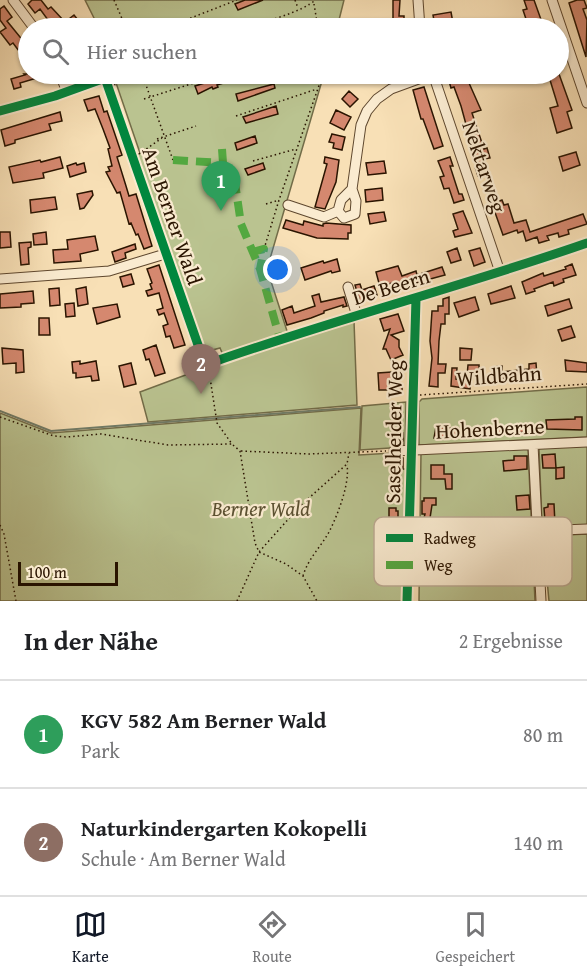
<!DOCTYPE html>
<html lang="de">
<meta charset="utf-8">
<style>
body{margin:0;font-family:"Gentium Book Plus",serif;background:#f2f2f2;color:#202124}
.scale{position:absolute;left:18px;bottom:15px;width:100px;box-sizing:border-box;padding-left:6px;border:3px solid #2a1400;border-top:0;font-size:16px;line-height:21px;white-space:nowrap;color:#2a1400;-webkit-text-stroke:4px #faebd0;paint-order:stroke}
.you{position:absolute;left:278px;top:270px;width:21px;height:21px;margin:-15px;border:4px solid #fff;border-radius:50%;background:#1a73e8;box-shadow:0 0 0 9px #1a73e833}
.badge{display:grid;place-items:center;width:39px;height:39px;border-radius:50%;background:#111827;color:#fff;font-size:20px;font-weight:700}
.pin{position:absolute;translate:-50% -50px;filter:drop-shadow(0 2px 3px #0008)}
.pin::after{content:'';position:absolute;top:32px;width:21px;height:18px;background:inherit;clip-path:polygon(0 0,100% 0,50% 100%)}
.list{margin:0;padding:0;list-style:none}
h2{display:flex;justify-content:space-between;align-items:center;height:78px;margin:0;padding:0 24px;font-size:26px}
h2 small{font-size:20px;font-weight:400;color:#757577}
.list li{display:grid;grid-template-columns:39px 1fr auto;gap:18px;align-items:center;box-sizing:border-box;height:108px;padding:0 24px;border-top:2px solid #e0e0e0}
.list b{display:block;font-size:22px;white-space:nowrap}
.list p{margin:0;font-size:20px;white-space:nowrap;color:#757577}
.list em{font-size:20px;font-style:normal;color:#757577}
.icon{flex:none;width:33px;height:33px;fill:none;stroke:currentColor;stroke-width:2;stroke-linecap:round;stroke-linejoin:round}
.map{position:relative;flex:none;width:587px;height:601px;overflow:hidden}
.search{position:absolute;background:#fff;box-shadow:0 2px 4px #0004;left:18px;right:18px;top:18px;height:66px;display:flex;align-items:center;gap:15px;box-sizing:border-box;padding:0 21px;border-radius:33px;color:#757577;font-size:22px}
.sheet{height:294px;background:#fff}
nav{display:flex;justify-content:space-around;align-items:center;box-sizing:border-box;height:84px;border-top:2px solid #e0e0e0;background:#fff;font-size:16px;color:#757577}
nav a{display:grid;justify-items:center;gap:3px}
nav .on{color:#111827}
.map>svg:first-child{display:block}
</style>
<div class="map">
<svg width="587" height="601" viewBox="0 0 587 601">
<rect width="100%" height="100%" fill="#f8e0b6"/>
<filter id="stains"><feTurbulence type="fractalNoise" baseFrequency=".00333" numOctaves="4"/><feColorMatrix values="0 0 0 0 .2 0 0 0 0 .09 0 0 0 0 .02 0 0 0 .5 -.17"/></filter>
<radialGradient id="worn" r=".72"><stop offset=".6" stop-color="#630" stop-opacity="0"/><stop offset="1" stop-color="#630" stop-opacity=".3"/></radialGradient>
<path fill="#bac390" stroke="#726c48" stroke-width="1.5" d="M85 0H344L337 28H99Z
M113 74H324L267 269 288 334 223 355 220 348 205 352 136 156 140 153Z
M354 321 357 405 148 422 140 392 207 367Z
M587 387V437L419 445V402L422 399Z
M406 402 405 447 360 450 362 406Z
M361 408 359 455 393 453V456L391 457 390 469H408L402 601H0V413L51 433Z
M587 446V525L544 527 542 523 539 448Z
M528 449 535 601H419L421 453Z
M587 534V601H549L543 536Z"/>
<g fill="none" stroke-linecap="round" stroke-linejoin="round">
<path stroke="#707a65" stroke-width="2" d="M0 411 51 431 360 407"/>
</g>
<path fill="#d5886f" stroke="#2a1400" stroke-width="1.5" d="M32 0H41L48 9 51 7 65 22 74 15 78 20 76 22 79 28H44L51 24 40 9 35 13 28 4Z
M245 0H263L238 10 235 4Z
M393 0H400L399 16H404V28H393Z
M524 0H534L544 28H529L523 10 527 9Z
M577 0H584L587 8 583 9 587 20 586 57 569 3Z
M4 6 12 17 7 21 24 42 28 38V63L13 43 10 45 0 32 6 28 0 20V9Z
M451 12 453 23 435 26 433 15Z
M24 74H47V75L20 83 21 87 14 89 11 79 25 75Z
M208 74H213L215 80 235 74H253L217 85 218 87 213 89 212 87 198 94 195 86 211 81Z
M447 74H474L477 80 469 83 481 110 472 113 484 149 487 148 490 158 484 159 488 173 478 176 475 167 478 166 468 139H470L461 106 454 87 451 88Z
M544 74H559L572 110 567 112 572 128 557 133 550 108 558 106 550 80 546 81Z
M274 84 275 88 238 101 236 94Z
M424 87 443 146 434 149 423 119H421L413 90Z
M349 91 358 99 350 107 342 99Z
M99 96 104 112 107 111 122 155 117 157 126 186 129 196 136 194 152 246 144 249 138 234 136 235 131 223 129 224 120 192 117 193 106 172 110 171 108 167 112 166 108 149 110 148 103 129 95 109 88 111 84 100Z
M276 106 278 114 246 123 243 117Z
M336 110 351 117 344 130 330 123Z
M60 112 62 121 49 124 51 130 15 140V143L5 146 1 130Z
M332 134 345 137 342 150 333 148 334 143 329 142Z
M255 136 257 143 237 150 235 143Z
M576 152 580 165 563 171 559 157Z
M60 157 63 168 43 173 44 178 13 183 9 167 40 160 41 162Z
M325 157 339 160 336 182 325 209 315 207 327 164 324 163Z
M450 157 453 166H450L459 194H462L464 200 454 203 449 188 444 189 440 177 444 176 438 161Z
M384 161 386 173 368 175 366 163Z
M76 163 77 165 84 163 86 172 70 177 67 166Z
M263 163 265 169 248 175 245 169Z
M382 188 383 200 366 202 365 190Z
M92 191 93 195 84 208 80 209 77 194Z
M55 197 57 209 31 213 30 200Z
M502 200 504 205 508 204 514 223 526 220 530 232 583 214 587 224 568 230 569 234 559 237 558 233 547 236 549 240 539 243 537 237 526 241 523 231 518 233 517 230 503 235 492 204Z
M463 211 472 233 455 237 453 231 458 229 453 214Z
M384 212 386 221 370 224 368 214Z
M286 220 303 225 304 221 323 226V224L326 223 351 225V233H348V239L317 238 283 228Z
M0 232H10L11 247 0 248Z
M46 232 47 244 34 245 33 234Z
M95 236 98 250 80 254 81 261 54 263 53 250 68 249 67 240Z
M31 242V247L28 248 29 264 21 265 19 243Z
M135 244 136 249 125 253 126 258 115 262 112 252Z
M457 248 461 260 451 263 447 252Z
M480 248 485 262 474 266 469 251Z
M337 259 340 271 332 273 331 271 305 280 301 268 323 261 324 263Z
M572 264 576 275 563 279 564 282 554 286 553 282 534 289 535 291 526 294 522 282 543 273 544 276 566 269 565 267Z
M159 265 185 345 174 348 170 336 166 337 163 326 168 324 164 313 159 315 157 310 163 308 159 293 148 296 146 291 152 289 150 284 152 283 147 269Z
M398 266 402 276 416 271 417 275 442 267 445 275 397 288 395 282 380 287 376 272Z
M131 274 134 284 123 287 120 277Z
M360 284 362 290 374 286 377 295 364 298 365 300 360 302 355 285Z
M511 286 515 298 491 304 488 294Z
M86 287 88 304 78 306 76 289Z
M59 288 60 305 50 306 49 289Z
M33 291 34 303 21 304V307L0 308V294Z
M319 294 321 302 344 297 347 306 343 307V305L324 311V313L311 318 287 325 282 310 292 306 294 313 315 306 312 296Z
M449 297V314H445V324H441L439 341 438 364H446L445 373H438V387L429 386 432 358 430 341 432 311H438V306H443V299Z
M475 297 479 310 459 317 454 303Z
M569 299 572 308 548 316 545 306Z
M74 303 75 316 66 317 65 304Z
M117 304 120 317 97 324 93 308Z
M398 314 404 331 391 335 399 340V347L403 355 391 360 386 349H383L390 329 384 331 380 319Z
M39 318H49L50 335H39Z
M571 326 575 337 562 341 558 330Z
M156 345 165 373 155 376 149 359 146 360 143 350Z
M2 348 23 350 24 372 16 373V363L3 364Z
M460 348 472 349 471 360H460Z
M565 360 587 363V372L566 371Z
M80 361V364L96 361 99 380 92 381 91 376 76 378V373H73L72 362Z
M131 363 136 384 124 387 119 366Z
M536 363 537 376 495 379 494 367 502 366V372L529 369V364Z
M468 365H479V376H467Z
M452 368H457L456 379 471 380 470 389 451 386Z
M392 372H398L397 383 402 384V391H397V394L392 393V390H379L378 373Z
M575 417H582V430L547 429 546 420 575 419Z
M543 425 544 431H539L540 434H528V432L498 434 499 436 434 438 436 427 470 429Z
M391 433H403V444H391Z
M555 454 556 468 564 467V478L556 479V468H543L542 455Z
M514 456H527V469L504 471 503 461 514 460Z
M391 457 403 458V469H391Z
M431 465H444V474H452V489H446L445 479H431Z
M529 495 530 509 517 510 516 496Z
M424 498H436V505H432L430 518H424L425 514H422V501H424Z
M548 504H554L555 524H549V521H545L544 508 548 507Z
M389 508H396V511H398V522H395V524H389Z"/>
<g fill="none" stroke-linecap="round" stroke-linejoin="round">
<g stroke="#5e472e" stroke-width="11">
<path id="minor" d="M13 0 34 28
M418 0 420 28
M552 0 587 103
M60 74 67 92
M433 74 500 272
M0 111 55 96 105 78 205 365C331 320 461 287 587 243
M352 189 341 200 338 211 344 218 355 214 356 201 352 189 361 125 367 111 377 99 391 89 432 74
M288 205 324 217 338 211
M0 279 109 271 165 254
M348 287 357 316
M533 445 541 601
M394 451 587 442
M538 531 587 529
M407 601 416 299"/>
</g>
<path stroke="#2a1400" stroke-width="1.5" stroke-dasharray="1.5 3" stroke-linecap="butt" d="M114 0 126 28
M295 0 298 8
M314 4 318 28
M165 28 237 0
M245 28C261 23 305 11 315 0
M125 74 126 76
M142 74 173 160
M112 76 120 74
M114 85 127 80
M144 99 222 74
M236 116 317 89
M157 139 196 126
M139 154 162 138
M253 161 296 149
M266 204 279 200
M264 249 279 200 323 74
M420 395 587 384
M0 417 54 436 67 437 101 434 168 445 232 444 217 423 209 371
M233 445 240 451 255 543 259 552 286 564 303 576 317 601
M241 451 309 454 386 451
M0 525 4 534 16 601
M303 576C308 558 322 546 330 530 338 514 350 483 347 465
M237 601 259 552 300 506 347 464 349 453"/>
<use href="#minor" stroke="#faebd0" stroke-width="9"/>
<path stroke="#53a840" stroke-width="8" stroke-dasharray="15 8" stroke-linecap="butt" d="M222 149 223 163
M173 160 223 163 235 183 241 224 260 269 280 339
M252 252 264 249 260 269"/>
<g stroke="#faebd0" stroke-width="13">
<path id="cycleway" d="M0 111 55 96 105 78 205 365C331 320 461 287 587 243
M407 601 416 299"/>
</g>
<use href="#cycleway" stroke="#00873e" stroke-width="9"/>
</g>
<g text-anchor="middle" stroke-width="4.5" stroke-linejoin="round" paint-order="stroke">
<g font-size="21" fill="#2a1400" stroke="#faebd0">
<text transform="translate(484 167) rotate(71)" y="7">Nektarweg</text>
<text transform="translate(172 216) rotate(71)" y="7">Am Berner Wald</text>
<text transform="translate(391 287) rotate(-17)" y="7">De Beern</text>
<text transform="translate(499 376) rotate(-4)" y="7">Wildbahn</text>
<text transform="translate(490 429) rotate(-3)" y="7">Hohenberne</text>
<text transform="translate(394 432) rotate(-89)" y="7">Saselheider Weg</text>
</g>
<g font-size="21" font-style="italic" fill="#5c5132" stroke="#faebd0">
<text x="261" y="516">Berner Wald</text>
</g>
</g>
<rect x="374" y="517" width="198" height="69" rx="9" fill="#faebd0" stroke="#bcaa92" stroke-width="1.5"/>
<rect x="386" y="534" width="27" height="8" fill="#00873e"/>
<rect x="386" y="561" width="27" height="8" fill="#53a840"/>
<g font-size="16" fill="#2a1400">
<text x="424" y="544">Radweg</text>
<text x="424" y="571">Weg</text>
</g>
<rect width="100%" height="100%" filter="url(#stains)"/>
<rect width="100%" height="100%" fill="url(#worn)"/>
</svg>
<div class="scale">100 m</div>
<div class="you"></div>
<div class="pin badge" style="left:221px;top:211px;background:#2e9e5b">1</div>
<div class="pin badge" style="left:201px;top:394px;background:#8d6e63">2</div>
<div class="search"><svg class="icon" aria-label="search" viewBox="0 0 24 24"><circle cx="10" cy="10" r="6"/><path d="M15 15l6 6"/></svg>Hier suchen</div>
</div>
<section class="sheet">
<h2>In der Nähe<small>2 Ergebnisse</small></h2>
<ul class="list">
<li><span class="badge" style="background:#2e9e5b">1</span><div><b>KGV 582 Am Berner Wald</b><p>Park</p></div><em>80 m</em></li>
<li><span class="badge" style="background:#8d6e63">2</span><div><b>Naturkindergarten Kokopelli</b><p>Schule · Am Berner Wald</p></div><em>140 m</em></li>
</ul>
</section>
<nav>
<a class="on"><svg class="icon" aria-label="map" viewBox="0 0 24 24"><path d="M3 6l6-2 6 2 6-2v14l-6 2-6-2-6 2zM9 4v14M15 6v14"/></svg>Karte</a>
<a><svg class="icon" aria-label="directions" viewBox="0 0 24 24"><path d="M12 3l9 9-9 9-9-9zM9 14v-3h6M13 9l2 2-2 2"/></svg>Route</a>
<a><svg class="icon" aria-label="saved" viewBox="0 0 24 24"><path d="M7 4h10v16l-5-4-5 4z"/></svg>Gespeichert</a>
</nav>
